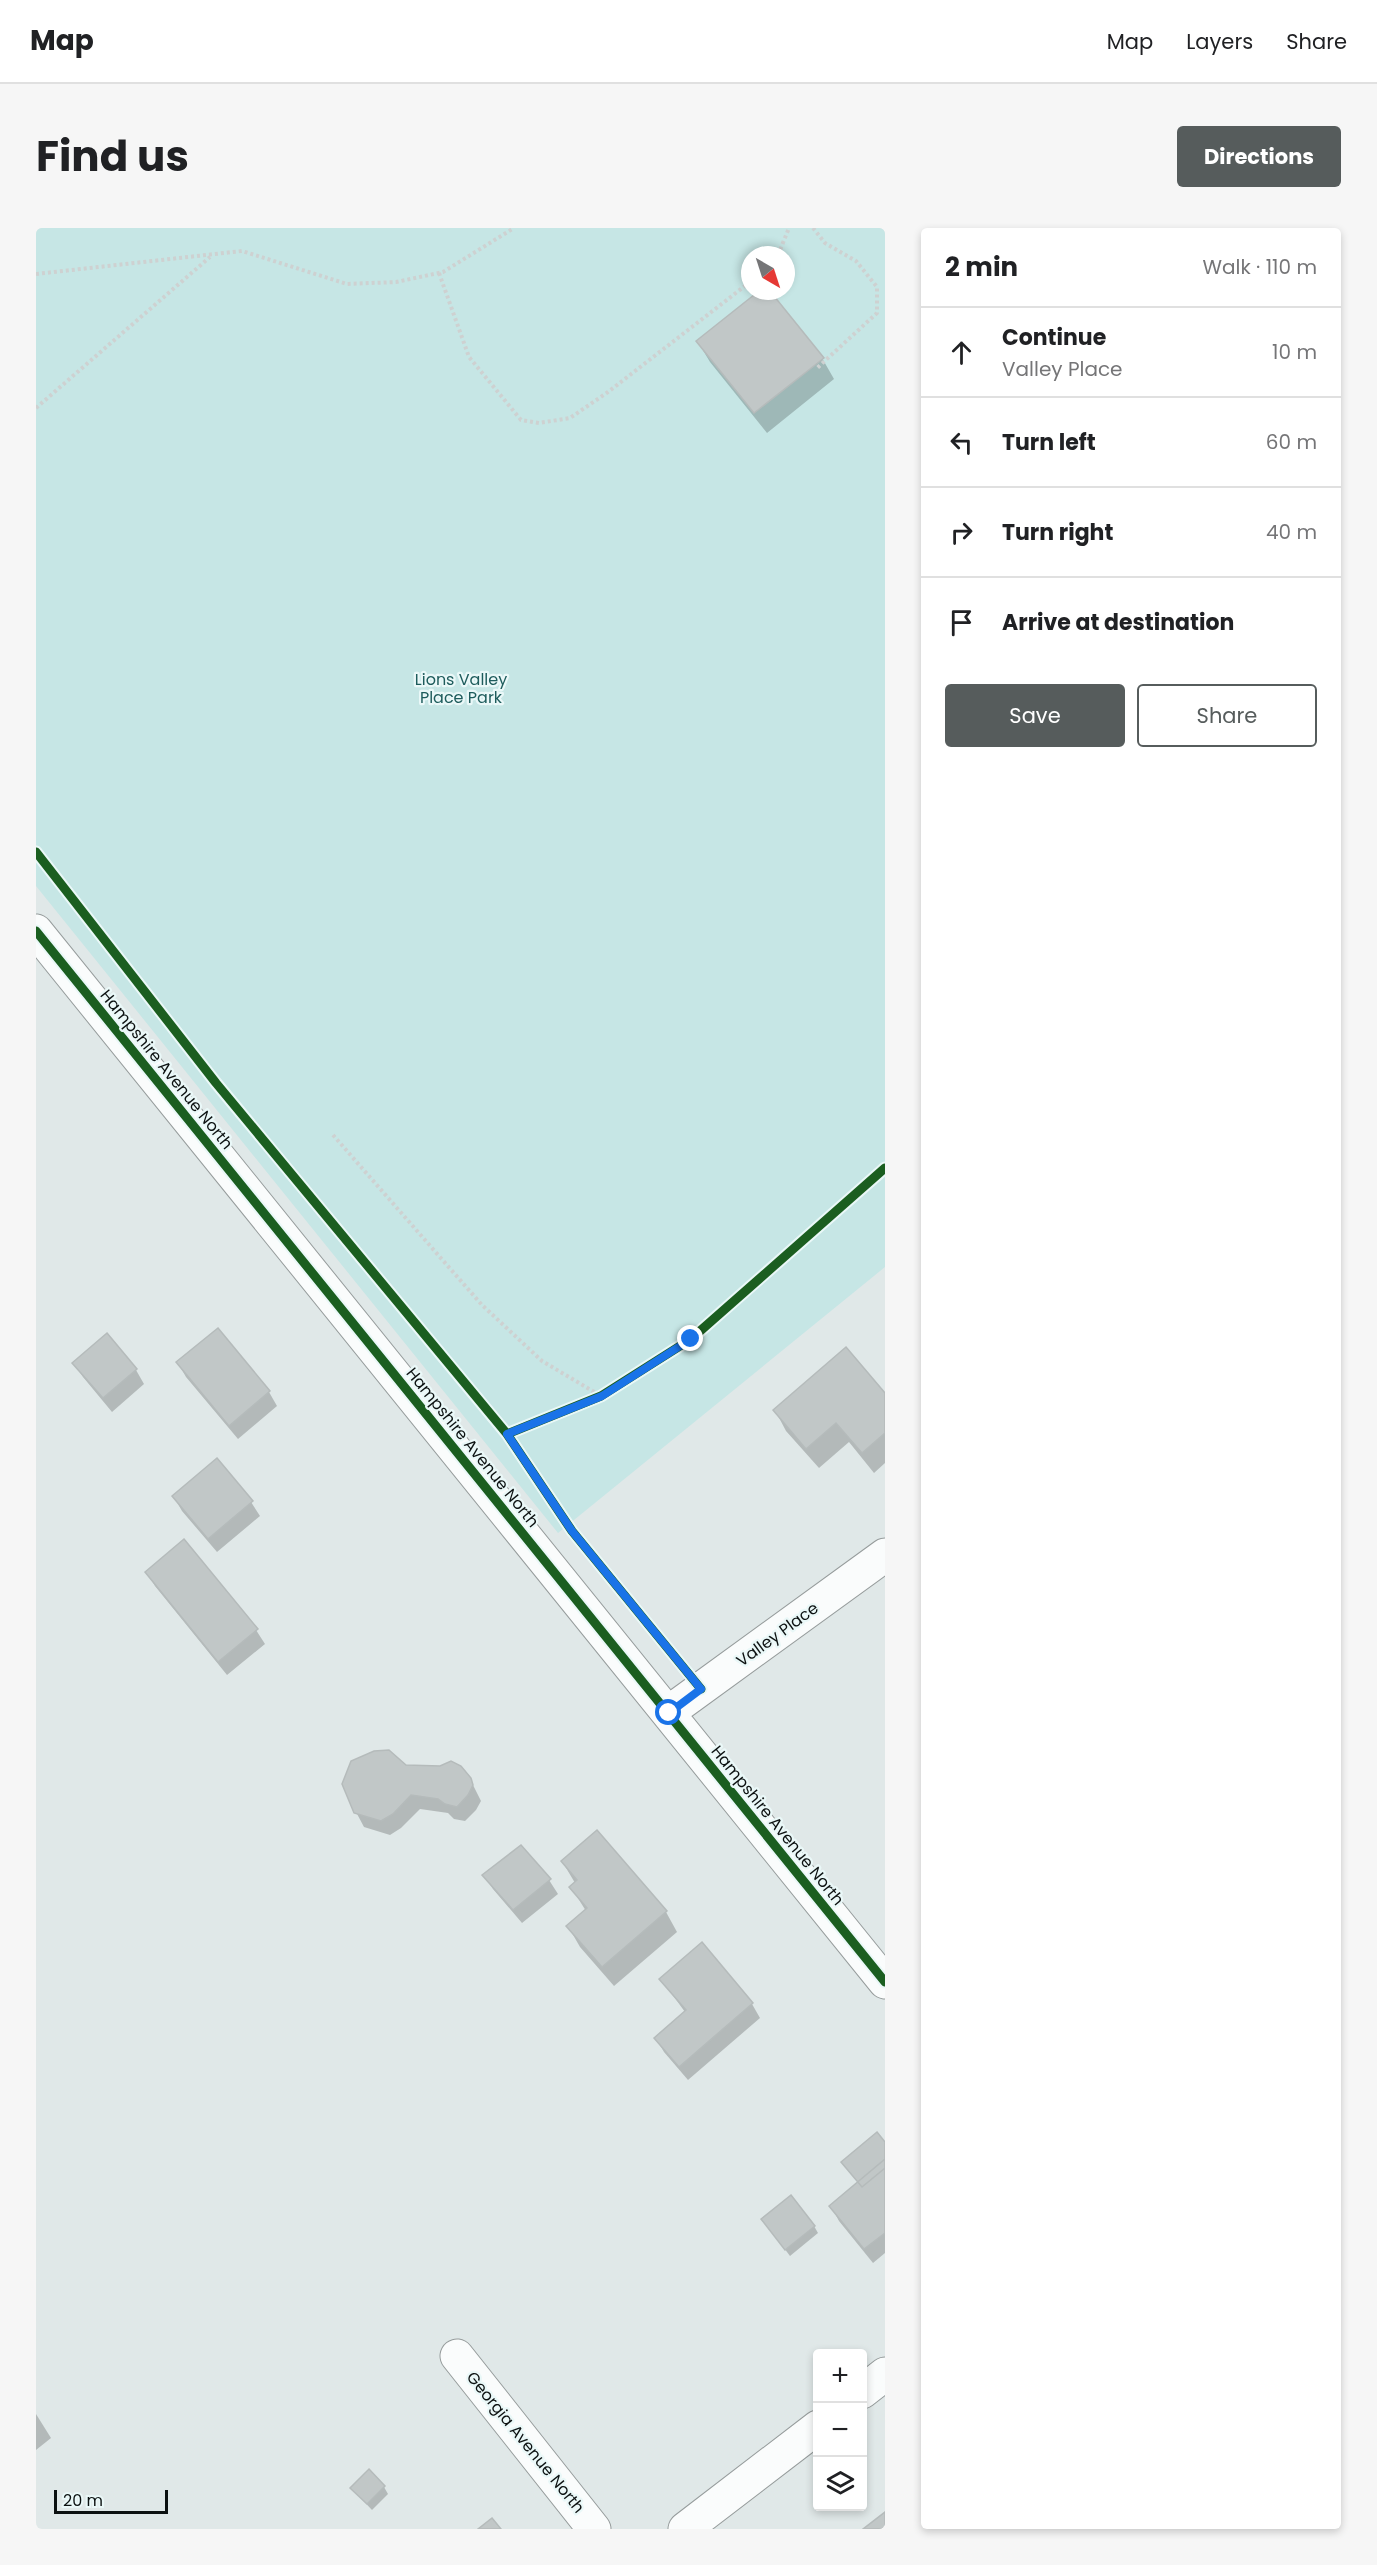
<!DOCTYPE html>
<meta charset="utf-8">
<style>
body{margin:0;font-family:Poppins,sans-serif;background:#f6f6f6;color:#202124}
.controls{position:absolute;right:18px;bottom:18px;display:grid;overflow:hidden;border-radius:6px;box-shadow:0 3px 9px #0003}
.controls button{width:54px;height:54px;display:grid;place-items:center;padding:0;border:0;border-bottom:2px solid #e0e0e0;background:#fff;color:#202124;font:30px sans-serif}
.compass{position:absolute;left:705px;top:18px;width:54px;height:54px;border-radius:50%;background:#fff;box-shadow:0 3px 9px #0003;rotate:141deg}
.scale{position:absolute;left:18px;bottom:15px;width:114px;box-sizing:border-box;padding-left:6px;border:3px solid #0c1111;border-top:0;font-size:16px;line-height:21px;white-space:nowrap;color:#0c1111;-webkit-text-stroke:4px #eaf8f8;paint-order:stroke}
.stop{position:absolute;width:18px;height:18px;margin:-14px;border:4px solid #1a73e8;border-radius:50%;background:#fff}
.stop.end{background:#1a73e8;border-color:#fff;box-shadow:0 2px 6px #0008}
.list{margin:0;padding:0;list-style:none}
h2{display:flex;justify-content:space-between;align-items:center;height:78px;margin:0;padding:0 24px;font-size:26px}
h2 small{font-size:20px;font-weight:400;color:#757577}
.list li{display:grid;grid-template-columns:39px 1fr auto;gap:18px;align-items:center;box-sizing:border-box;height:90px;padding:0 24px;border-top:2px solid #e0e0e0}
.list b{display:block;font-size:22px;white-space:nowrap}
.list p{margin:0;font-size:20px;white-space:nowrap;color:#757577}
.list em{font-size:20px;font-style:normal;color:#757577}
.actions{display:flex;gap:12px;padding:18px 24px}
.actions a{flex:1;padding:14px 0;border:2px solid #565c5c;border-radius:6px;text-align:center;font-size:21px;color:#565c5c}
.actions .main{background:#565c5c;color:#fff}
.icon{flex:none;width:33px;height:33px;fill:none;stroke:currentColor;stroke-width:2;stroke-linecap:round;stroke-linejoin:round}
.map{position:relative;flex:none;width:849px;height:2301px;overflow:hidden;border-radius:6px}
header{display:flex;align-items:center;gap:36px;box-sizing:border-box;height:84px;padding:0 30px;background:#fff;border-bottom:2px solid #e0e0e0}
header strong{font-size:28px}
nav{display:flex;gap:33px;margin-inline-start:auto;font-size:21px}
.intro{display:flex;align-items:center;justify-content:space-between;box-sizing:border-box;height:144px;padding:0 36px}
h1{margin:0;font-size:42px}
.button{padding:15px 27px;border-radius:6px;background:#565c5c;color:#fff;font-size:21px;font-weight:700}
main{display:flex;gap:36px;padding:0 36px}
aside{flex:1;background:#fff;border-radius:6px;box-shadow:0 3px 9px #0003}
.map>svg:first-child{display:block}
</style>
<header>
<strong>Map</strong>
<nav><a>Map</a><a>Layers</a><a>Share</a></nav>
</header>
<div class="intro"><h1>Find us</h1><a class="button">Directions</a></div>
<main>
<div class="map">
<svg width="849" height="2301" viewBox="0 0 849 2301">
<rect width="100%" height="100%" fill="#e0e8e8"/>
<path fill="#c6e6e5" fill-rule="evenodd" d="M0 0H849V1039L522 1305 0 658ZM714 27H750V63H714Z"/>
<path fill="#0003" d="M725 63H732L786 130 798 151 731 205 674 134 662 114Z
M182 1102 233 1164 241 1178 202 1211 150 1149 142 1135Z
M38 1135 100 1142 108 1156 76 1184 47 1149Z
M849 1168V1235L838 1245 813 1214 783 1240 750 1203 739 1182Z
M138 1269 215 1274 224 1288 181 1324 146 1283Z
M111 1344 220 1402 229 1416 191 1447 119 1358Z
M369 1539 434 1551 445 1573 440 1582 429 1593 418 1591 412 1585 384 1581 365 1600 354 1607 328 1599 320 1584Z
M526 1633 630 1684 641 1704 578 1758 544 1719 532 1698 550 1683 535 1659 539 1655Z
M448 1647 513 1652 522 1666 486 1695 457 1661Z
M666 1716 716 1776 724 1790 652 1852 628 1824 620 1810 649 1784 625 1751Z
M849 1916V2025L837 2035 803 1993 795 1978 823 1955 811 1941Z
M727 1992 778 1998 782 2005 754 2028Z
M0 2186 15 2210 0 2222Z
M348 2259 352 2266 336 2282 316 2261Z"/>
<path fill="#c1c7c7" stroke="#b5bbbb" stroke-width="1.5" d="M723 63H734L788 130 718 185 660 113Z
M182 1100 234 1163 193 1198 140 1134Z
M71 1105 101 1141 67 1170 36 1135Z
M810 1119 849 1165V1205L826 1225 800 1195 770 1221 737 1182Z
M181 1230 217 1273 172 1311 136 1268Z
M148 1311 222 1401 182 1434 109 1344Z
M353 1522 370 1537 404 1538 415 1533 425 1538 435 1550 437 1557 432 1567 421 1579 409 1576 402 1571 375 1567 357 1586 345 1593 318 1585 306 1556 315 1533 338 1523Z
M561 1602 631 1683 566 1739 530 1698 551 1680 533 1659 541 1652 525 1633Z
M485 1617 515 1651 477 1682 446 1647Z
M666 1714 717 1775 643 1839 618 1810 650 1782 623 1751Z
M841 1904 849 1914V1940L826 1959 805 1934Z
M849 1931V2005L828 2021 793 1978Z
M755 1967 779 1998 749 2022 725 1991Z
M333 2241 349 2258 331 2276 314 2260Z
M849 2284V2301H827Z
M456 2290 465 2301H442Z"/>
<g fill="none" stroke-linecap="round" stroke-linejoin="round">
<g stroke="#969c9c" stroke-width="35">
<path id="minor" d="M0 703 849 1754
M633 1484 849 1327
M421 2128 558 2301
M826 2164 849 2146
M649 2301 782 2199"/>
</g>
<path stroke="#ced1d1" stroke-width="4" stroke-dasharray="3 3" stroke-linecap="butt" d="M777 0 789 15 820 33 841 59V85L780 141
M742 27 753 0
M403 45 433 129 485 192 503 195 534 190 572 164 714 54
M0 46 206 23 311 56 360 54 407 44 478 0
M0 180 174 29
M297 907 446 1077 506 1133 565 1168"/>
<use href="#minor" stroke="#fafcfc" stroke-width="33"/>
<g stroke="#eaf8f8" stroke-width="13">
<path id="cycleway" d="M0 624 180 855 471 1206 565 1168 655 1111 849 940
M0 703 849 1754
M471 1206 536 1303 665 1461"/>
</g>
<use href="#cycleway" stroke="#1b5e20" stroke-width="9"/>
</g>
<g fill="none" stroke-linecap="round" stroke-linejoin="round">
<path stroke="#1a73e8" stroke-width="8" d="M633 1485 665 1461 536 1303 471 1206 566 1168 655 1111"/>
</g>
<g text-anchor="middle" stroke-width="4.5" stroke-linejoin="round" paint-order="stroke">
<g font-size="16" fill="#1e5c5c" stroke="#eaf8f8">
<text x="425" y="457">Lions Valley<tspan x="425" dy="18">Place Park</tspan></text>
</g>
<g font-size="16" fill="#0c1111" stroke="#eaf8f8">
<text transform="translate(131 841) rotate(51)" y="6">Hampshire Avenue North</text>
<text transform="translate(437 1219) rotate(51)" y="6">Hampshire Avenue North</text>
<text transform="translate(741 1406) rotate(-36)" y="6">Valley Place</text>
<text transform="translate(742 1597) rotate(51)" y="6">Hampshire Avenue North</text>
<text transform="translate(490 2214) rotate(51)" y="6">Georgia Avenue North</text>
</g>
</g>
</svg>
<div class="controls">
<button>+</button>
<button>−</button>
<button><svg class="icon" aria-label="layers" viewBox="0 0 24 24"><path d="M12 4l9 5-9 5-9-5zM3 14l9 5 9-5"/></svg></button>
</div>
<svg class="compass" viewBox="-18 -18 36 36"><path d="M0-13l5 13h-10z" fill="#e53935"/><path d="M0 13l5-13h-10z" fill="#757577"/></svg>
<div class="scale">20 m</div>
<div class="stop" style="left:633px;top:1485px"></div>
<div class="stop end" style="left:655px;top:1111px"></div>
</div>
<aside>
<h2>2 min<small>Walk · 110 m</small></h2>
<ul class="list">
<li><svg class="icon" aria-label="ahead" viewBox="0 0 24 24"><path d="M12 20V5M6 11l6-6 6 6"/></svg><div><b>Continue</b><p>Valley Place</p></div><em>10 m</em></li>
<li><svg class="icon" aria-label="left" viewBox="0 0 24 24"><path d="M17 20v-9H6M10 6l-5 5 5 5"/></svg><div><b>Turn left</b></div><em>60 m</em></li>
<li><svg class="icon" aria-label="right" viewBox="0 0 24 24"><path d="M7 20v-9h11M14 6l5 5-5 5"/></svg><div><b>Turn right</b></div><em>40 m</em></li>
<li><svg class="icon" aria-label="arrive" viewBox="0 0 24 24"><path d="M6 21V4h12l-3 4 3 4H6"/></svg><div><b>Arrive at destination</b></div></li>
</ul>
<div class="actions"><a class="main">Save</a><a>Share</a></div>
</aside>
</main>
